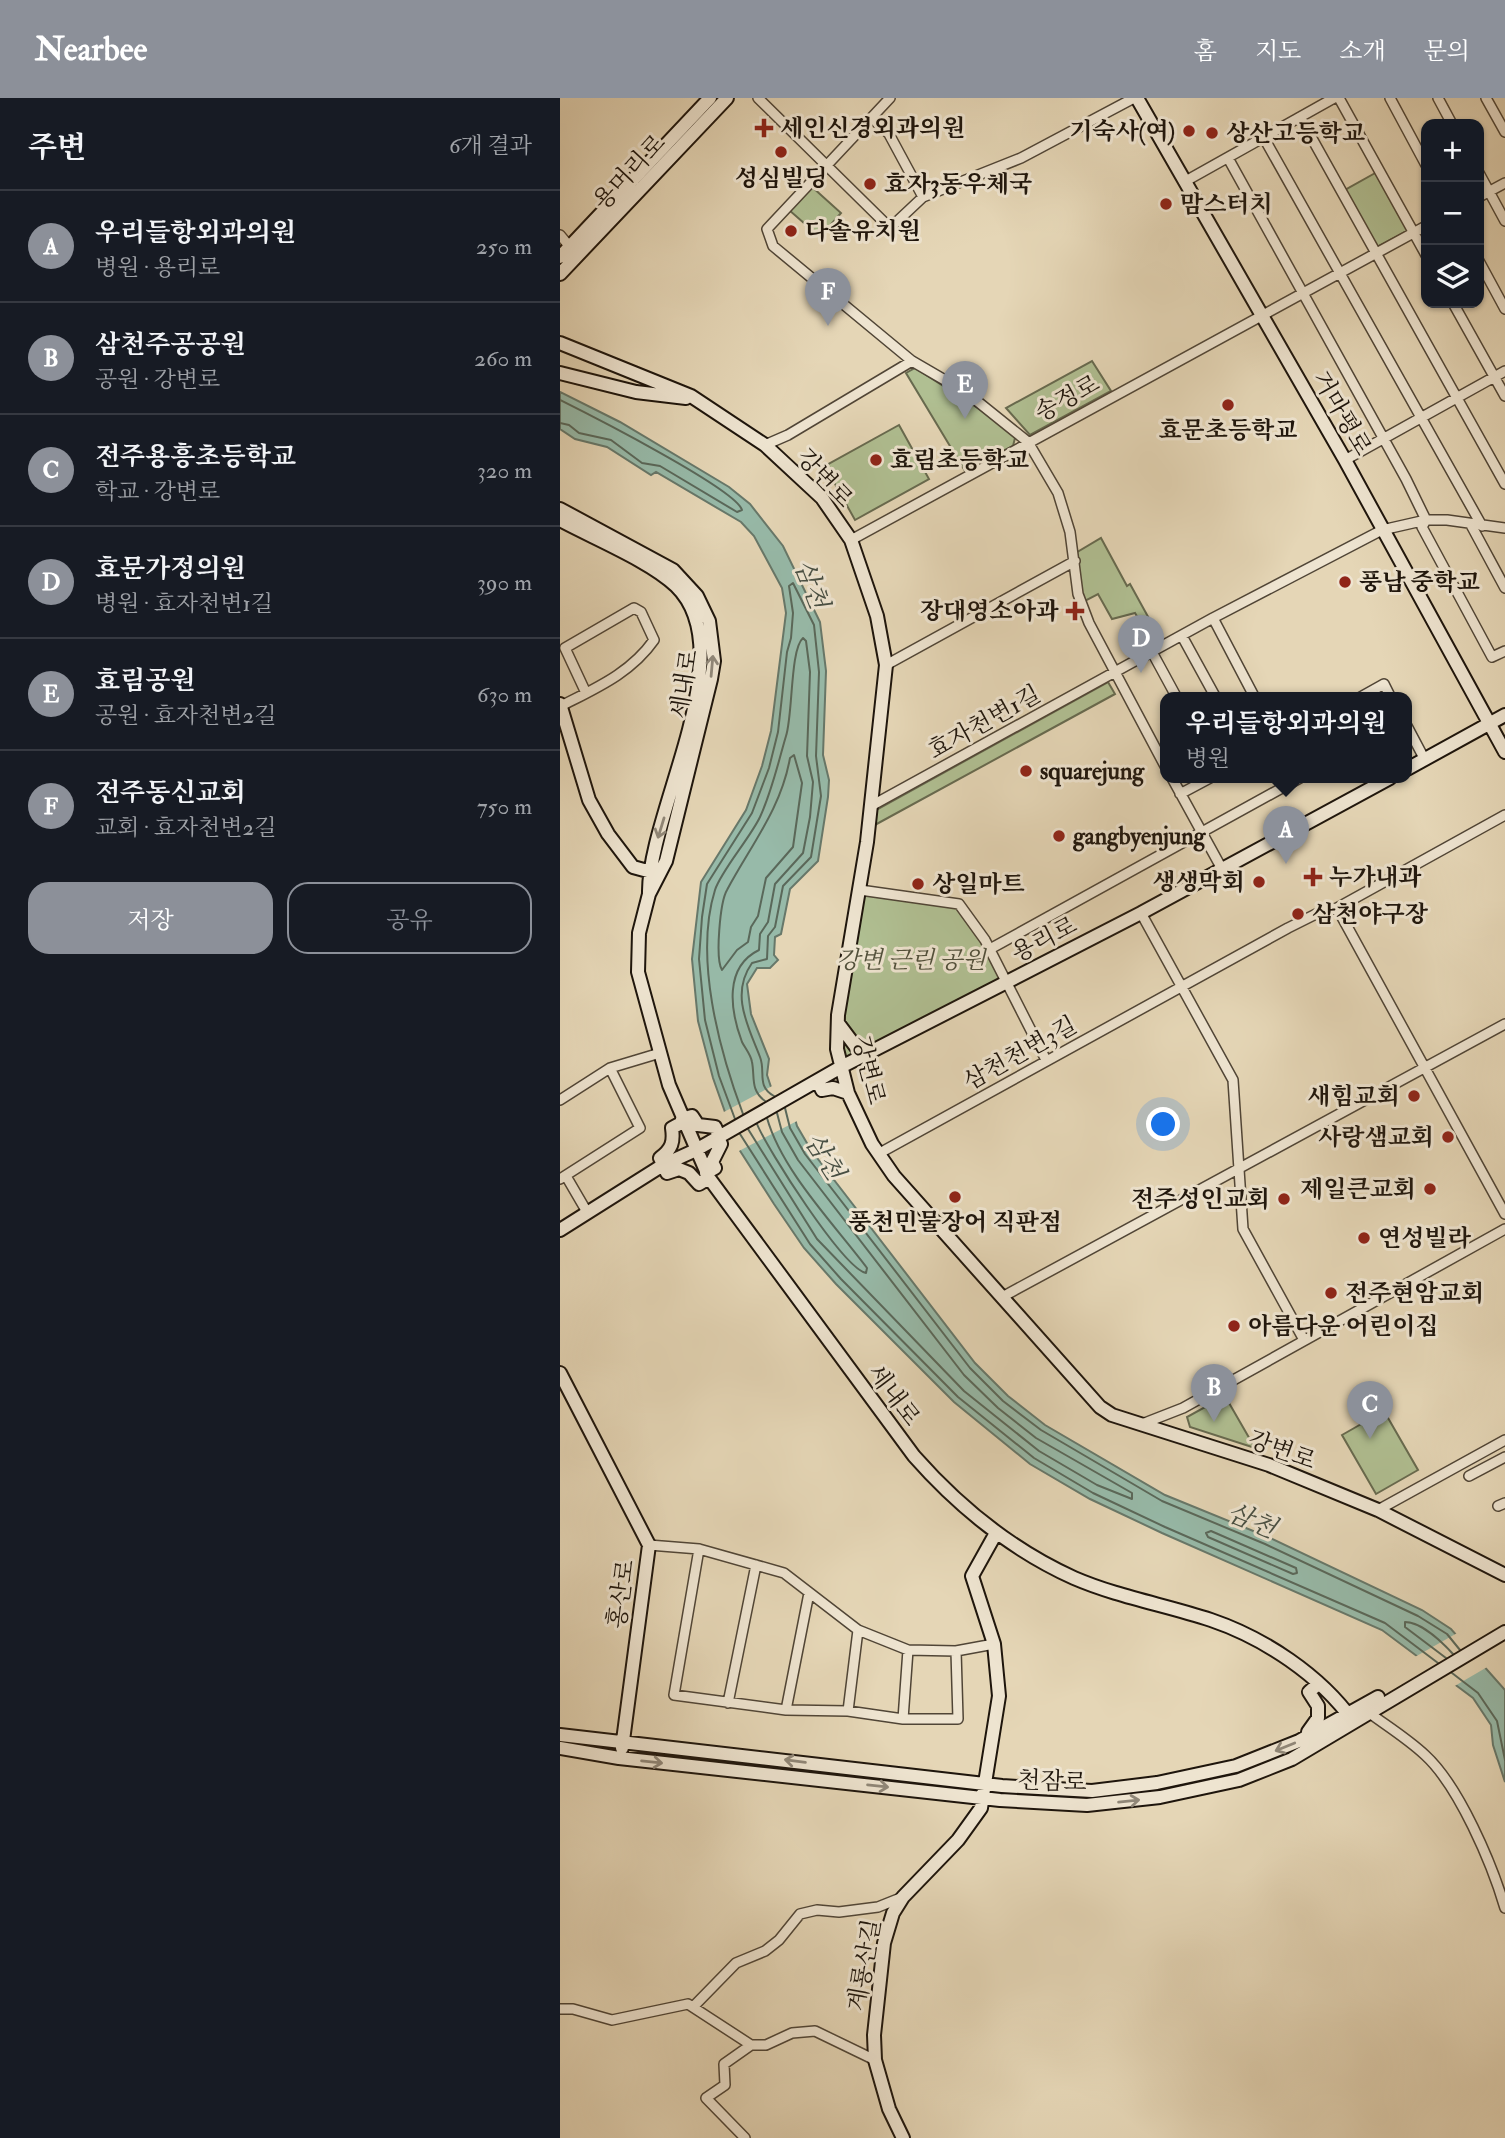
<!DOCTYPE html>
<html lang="ko">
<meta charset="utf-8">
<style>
body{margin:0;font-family:"IM FELL Double Pica","Noto Serif KR",serif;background:#20242c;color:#f1f3f6}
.controls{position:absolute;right:21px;top:21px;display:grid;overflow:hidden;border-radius:14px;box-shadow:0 2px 5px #0004}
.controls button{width:63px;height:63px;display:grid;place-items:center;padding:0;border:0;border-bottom:2px solid #363941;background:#171b24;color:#f1f3f6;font:35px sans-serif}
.you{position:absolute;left:604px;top:1027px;width:24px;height:24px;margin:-18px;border:5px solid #fff;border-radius:50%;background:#1a73e8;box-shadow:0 0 0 10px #1a73e833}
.badge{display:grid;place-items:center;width:46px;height:46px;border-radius:50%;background:#8c9099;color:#fff;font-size:23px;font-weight:700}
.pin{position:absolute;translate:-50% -58px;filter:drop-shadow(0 2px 4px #0008)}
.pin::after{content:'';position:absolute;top:37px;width:24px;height:21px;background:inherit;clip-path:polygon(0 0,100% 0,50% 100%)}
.popup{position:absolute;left:600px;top:594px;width:252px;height:91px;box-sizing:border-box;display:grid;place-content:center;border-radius:14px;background:#171b24;filter:drop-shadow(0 2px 5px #0005);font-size:23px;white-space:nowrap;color:#9ea1a6}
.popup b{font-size:26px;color:#f1f3f6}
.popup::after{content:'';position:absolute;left:50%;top:100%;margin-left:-14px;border:14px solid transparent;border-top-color:#171b24}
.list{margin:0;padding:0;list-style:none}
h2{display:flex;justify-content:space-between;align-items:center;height:91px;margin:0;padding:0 28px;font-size:30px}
h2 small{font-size:23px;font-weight:400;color:#9ea1a6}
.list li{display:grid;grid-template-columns:46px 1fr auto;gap:21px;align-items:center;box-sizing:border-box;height:112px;padding:0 28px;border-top:2px solid #363941}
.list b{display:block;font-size:26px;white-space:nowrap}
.list p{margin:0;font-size:23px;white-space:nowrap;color:#9ea1a6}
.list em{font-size:23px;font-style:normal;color:#9ea1a6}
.actions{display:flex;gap:14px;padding:21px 28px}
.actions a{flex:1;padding:16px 0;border:2px solid #8c9099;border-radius:21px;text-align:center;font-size:24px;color:#8c9099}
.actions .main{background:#8c9099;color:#fff}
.icon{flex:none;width:38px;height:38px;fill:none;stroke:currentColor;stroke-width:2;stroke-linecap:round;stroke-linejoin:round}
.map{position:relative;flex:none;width:945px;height:2040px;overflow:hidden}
header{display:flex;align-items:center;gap:42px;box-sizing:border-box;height:98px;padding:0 35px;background:#8c9099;color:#fff}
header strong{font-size:33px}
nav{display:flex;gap:38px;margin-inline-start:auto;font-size:24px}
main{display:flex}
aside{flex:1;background:#171b24}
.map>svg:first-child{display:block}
</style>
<header>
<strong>Nearbee</strong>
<nav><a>홈</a><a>지도</a><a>소개</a><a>문의</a></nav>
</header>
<main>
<aside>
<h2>주변<small>6개 결과</small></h2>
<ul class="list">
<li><span class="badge">A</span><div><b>우리들항외과의원</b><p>병원 · 용리로</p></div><em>250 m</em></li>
<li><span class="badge">B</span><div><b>삼천주공공원</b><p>공원 · 강변로</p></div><em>260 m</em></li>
<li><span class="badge">C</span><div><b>전주용흥초등학교</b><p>학교 · 강변로</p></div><em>320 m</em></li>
<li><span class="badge">D</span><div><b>효문가정의원</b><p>병원 · 효자천변1길</p></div><em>390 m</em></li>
<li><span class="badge">E</span><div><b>효림공원</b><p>공원 · 효자천변2길</p></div><em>630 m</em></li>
<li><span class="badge">F</span><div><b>전주동신교회</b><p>교회 · 효자천변2길</p></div><em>750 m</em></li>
</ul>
<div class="actions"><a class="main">저장</a><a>공유</a></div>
</aside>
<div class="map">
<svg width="945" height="2040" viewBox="0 0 945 2040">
<rect width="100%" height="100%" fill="#e5d6b6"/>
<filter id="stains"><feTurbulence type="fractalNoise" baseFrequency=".00286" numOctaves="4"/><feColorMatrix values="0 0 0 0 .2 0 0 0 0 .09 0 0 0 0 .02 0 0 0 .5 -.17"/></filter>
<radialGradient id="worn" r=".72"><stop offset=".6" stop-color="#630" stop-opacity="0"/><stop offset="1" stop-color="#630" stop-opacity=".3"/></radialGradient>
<path fill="#b0bf92" stroke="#676a4f" stroke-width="2" d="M817 74 849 132 817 149 785 92Z
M251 88 281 115 260 139 229 112Z
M532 263 551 293 470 337 446 310Z
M355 270 446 328 455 340 453 348 405 373 346 275Z
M339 327 369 381 295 422 265 368Z
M541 440 567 488 570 486 597 535 588 537 575 515 552 521 538 496 521 505 514 456Z
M548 584 555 596 313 728 316 712Z
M300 792 399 806 447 884 281 969 277 951Z
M665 1298 695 1350 630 1329 627 1319Z
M824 1313 858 1372 816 1396 782 1337Z"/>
<path fill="#97baa9" stroke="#67786a" stroke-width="2" d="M0 294 60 324 169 389 190 406 223 448 260 524 266 573 263 657 269 682 268 699 258 763 230 791 221 836 215 839 214 857 218 862 210 870H197L187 886 191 916 209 961 207 977 211 989 229 999 237 1028 251 1052 415 1265 448 1298 485 1327 605 1397 708 1439 862 1512 891 1531 945 1592V1684L933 1647 931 1627 913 1600 822 1532 602 1435 530 1401 470 1366 394 1304 276 1186 244 1150 214 1106 177 1048 153 980 138 923 132 861 141 784 186 712 202 668 211 633 226 515 222 490 194 438 181 424 96 374 91 377 47 349 15 341 0 331Z"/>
<path fill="#e5d6b6" d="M214 987 232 997 239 1022 177 1054 162 1015Z
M899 1534 929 1568 893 1589 853 1560Z"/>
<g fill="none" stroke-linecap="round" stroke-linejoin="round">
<path stroke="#5a685a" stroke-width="2" d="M0 302C28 316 176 391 182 412L177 414 100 368 82 365 51 342 19 335 9 327 0 325
M234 657 242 685 233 749 206 780 198 818 191 829 188 844 177 852 162 872C155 861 160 804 167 792 191 747 221 711 230 660Z
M225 1010 230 1030 245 1056 410 1270 443 1303 481 1332 602 1403 705 1446 858 1518 887 1536 900 1552
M183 1016C159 952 134 859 155 792 161 773 190 740 200 719 212 693 218 665 226 638 233 617 230 551 243 540L246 543 250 574 247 658 253 684 250 719 243 755 215 786 208 824 200 836 199 852C164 869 170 912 182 944 185 950 191 957 192 964 195 979 190 992 205 1003
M175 1021 159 978 145 922 139 861 142 819 147 786 192 715 209 670 218 634 227 554 231 540 233 515 229 488 233 485 254 527 259 574 256 658 261 698 251 759 223 788 215 829 208 838 207 861 192 865C170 896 188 928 200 959 206 974 196 988 214 998
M197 1026C207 1051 283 1170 306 1175L307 1170C274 1126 222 1073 207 1020
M188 1031 257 1141 404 1293 479 1353 537 1387 572 1401V1395L476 1340 438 1310 404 1277 238 1062 222 1034 217 1015
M180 1036 250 1146 281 1181 398 1299 474 1360 533 1395 605 1429 825 1525 878 1565
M651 1433 736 1470 737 1475 733 1476 648 1439 646 1435Z
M886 1560 845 1529V1524C861 1524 882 1544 893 1556
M892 1575 918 1595 937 1623 945 1662"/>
<g stroke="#504536" stroke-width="12">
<path id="street" d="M198 0 330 130 363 99 461 60 574 0
M330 0 207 131 213 148 352 263 407 295 468 344 498 395 510 434 518 496 529 525 605 668
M779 0 866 157
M830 0 866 67
M878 0 892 26
M926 0 945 34
M740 19 945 386
M312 20 329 36 363 99
M704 40 922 428
M668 60 846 381 866 422 862 429 932 559 945 553
M919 75 945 123
M624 84 774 0
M919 99 945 85
M0 137 10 149
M919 163 945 211
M893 205 945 298
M205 347 228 337 352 263
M785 362 945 273
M911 427 945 490
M291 442 866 128
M653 520 695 600
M622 538 656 600
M592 554 617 600
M326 567 515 463
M799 600 824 586 831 600
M1 608C36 590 71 575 94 542L81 514 74 510 5 550 26 595
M847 628 865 662
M612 680 662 771
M620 696 650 680
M311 708 653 520 822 432 866 422H887L945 430
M300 792 399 806 425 842 486 962
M777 810 945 1116
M581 815 673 982 683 1131 744 1242
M430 851 740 680
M0 1002 50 970 100 955
M318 1056 728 830 760 814 777 810 945 717
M6 1078 27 1114
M0 1081 80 1030 50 970
M444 1198 945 926
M582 1326 623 1310 945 1131
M909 1378 945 1359
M938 1408 945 1405
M818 1412 945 1342
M89 1447 139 1451 224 1475 298 1532 348 1552 396 1553 434 1546
M139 1451 114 1597 226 1612 288 1613 343 1621H398L396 1553
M168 1605 196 1467
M226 1612 249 1495
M288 1613 298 1532
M808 1614C827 1628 848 1641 865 1657 899 1688 932 1766 945 1810
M343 1621 348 1552
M134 1908 176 1865 205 1853 219 1842 240 1816 257 1812 279 1814 318 1809 343 1799
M0 1911H13L52 1922 128 1906 191 1947H206L232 1935 255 1933 315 1962
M185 2040 146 2000 165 1987 164 1966 191 1947"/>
</g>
<g stroke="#1e150c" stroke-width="16">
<path id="secondary" d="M577 0 785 362 945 654
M0 159 150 0
M0 176 167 0
M0 245 131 298 205 347 262 400 291 442 317 518 326 567 307 744 278 917 277 951 288 995 312 1046 334 1078 540 1309 552 1317 709 1367 818 1412 945 1477
M0 275 76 294 126 300
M0 411 113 472 137 498 149 523 154 563 151 581 106 763 89 796 79 835 78 874 109 987 149 1080 354 1358C399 1409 452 1452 514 1480 558 1499 606 1507 651 1522 704 1540 760 1577 793 1623
M0 422C33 440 90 463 116 488 185 555 87 715 89 796
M0 606 29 702 48 736 73 769 95 775
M847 671 945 617
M278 925 296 949 314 952
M258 984 262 992 273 990 288 995
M122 1021 132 1018 138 1027 155 1029 159 1038
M123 1024 112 1030C114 1044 112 1051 100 1060L107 1075 119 1071 129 1075 139 1086 149 1080
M146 1075 155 1070 152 1064 161 1046 157 1039
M0 1132 103 1067 136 1052 281 969 581 815 830 680
M0 1275 89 1447 62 1650
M748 1634 758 1620V1608L749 1594 758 1586
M0 1637 442 1688 532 1693 597 1685 676 1668 739 1643 818 1599
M0 1650 59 1660 440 1702 527 1707 600 1699 679 1682 732 1661 945 1534
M343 2040 329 2011 315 1962 314 1937 324 1845 333 1815 343 1799 398 1742 421 1710 439 1598 434 1546 412 1478 436 1435"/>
</g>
<use href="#street" stroke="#eee4d0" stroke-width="9"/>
<use href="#secondary" stroke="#eee4d0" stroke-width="12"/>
</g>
<defs><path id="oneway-shaft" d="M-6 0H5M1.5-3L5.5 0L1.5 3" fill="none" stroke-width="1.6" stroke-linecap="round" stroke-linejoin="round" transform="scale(1.75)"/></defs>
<g stroke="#908778">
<use href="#oneway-shaft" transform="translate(152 568) rotate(-85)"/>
<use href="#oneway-shaft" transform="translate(101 730) rotate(107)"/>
<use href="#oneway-shaft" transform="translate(725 1649) rotate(158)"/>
<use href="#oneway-shaft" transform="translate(235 1663) rotate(-173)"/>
<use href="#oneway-shaft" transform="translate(92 1664) rotate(6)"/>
<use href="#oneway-shaft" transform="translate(318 1688) rotate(6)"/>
<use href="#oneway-shaft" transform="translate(569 1703) rotate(-6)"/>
</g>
<g fill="#8f2418" stroke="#eee4d0" stroke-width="2.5">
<path d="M200.5 19.5h7v7h7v7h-7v7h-7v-7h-7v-7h7z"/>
<circle cx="629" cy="33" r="7"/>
<circle cx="652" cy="35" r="7"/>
<circle cx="221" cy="54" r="7"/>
<circle cx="310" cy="86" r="7"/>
<circle cx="606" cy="106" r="7"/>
<circle cx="231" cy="133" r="7"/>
<circle cx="668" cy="307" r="7"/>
<circle cx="316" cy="362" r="7"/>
<circle cx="785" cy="484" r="7"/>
<path d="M511.5 502.5h7v7h7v7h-7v7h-7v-7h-7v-7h7z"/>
<circle cx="466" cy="673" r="7"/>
<circle cx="499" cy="738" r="7"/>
<path d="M749.5 768.5h7v7h7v7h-7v7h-7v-7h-7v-7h7z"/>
<circle cx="699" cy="784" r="7"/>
<circle cx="358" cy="786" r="7"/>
<circle cx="738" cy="816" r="7"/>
<circle cx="854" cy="998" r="7"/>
<circle cx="888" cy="1039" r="7"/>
<circle cx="870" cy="1091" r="7"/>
<circle cx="395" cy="1099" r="7"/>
<circle cx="724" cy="1101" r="7"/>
<circle cx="804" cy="1140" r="7"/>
<circle cx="771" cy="1195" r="7"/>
<circle cx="674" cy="1228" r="7"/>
</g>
<g text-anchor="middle" stroke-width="6" stroke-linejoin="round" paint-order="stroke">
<g font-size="24" font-weight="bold" fill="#1e150c" stroke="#eee4d0" text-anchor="start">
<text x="220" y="38">세인신경외과의원</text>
<text x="615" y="41" text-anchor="end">기숙사(여)</text>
<text x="666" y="43">상산고등학교</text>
<text x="221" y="88" text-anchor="middle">성심빌딩</text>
<text x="324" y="94">효자3동우체국</text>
<text x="620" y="114">맘스터치</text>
<text x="245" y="141">다솔유치원</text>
<text x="668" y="340" text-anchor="middle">효문초등학교</text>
<text x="330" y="370">효림초등학교</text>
<text x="799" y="492">풍남 중학교</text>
<text x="499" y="521" text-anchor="end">장대영소아과</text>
<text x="480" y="681">squarejung</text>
<text x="513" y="746">gangbyenjung</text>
<text x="769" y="787">누가내과</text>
<text x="685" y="792" text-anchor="end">생생막회</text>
<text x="372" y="794">상일마트</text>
<text x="752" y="824">삼천야구장</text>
<text x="840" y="1006" text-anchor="end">새힘교회</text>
<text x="874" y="1047" text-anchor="end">사랑샘교회</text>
<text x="856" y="1099" text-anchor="end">제일큰교회</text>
<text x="710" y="1109" text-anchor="end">전주성인교회</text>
<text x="395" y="1132" text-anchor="middle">풍천민물장어 직판점</text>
<text x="818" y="1148">연성빌라</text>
<text x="785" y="1203">전주현암교회</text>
<text x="688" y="1236">아름다운 어린이집</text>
</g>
<g font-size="24" fill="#1e150c" stroke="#eee4d0">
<text transform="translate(69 74) rotate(-47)" y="8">용머리로</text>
<text transform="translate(507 300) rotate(-29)" y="8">송정로</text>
<text transform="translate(782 315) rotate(60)" y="8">거마평로</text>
<text transform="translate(265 380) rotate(47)" y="8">강변로</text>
<text transform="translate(124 586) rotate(-81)" y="8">세내로</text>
<text transform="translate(424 624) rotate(-29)" y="8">효자천변1길</text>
<text transform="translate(484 841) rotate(-27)" y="8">용리로</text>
<text transform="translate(460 955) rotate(-29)" y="8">삼천천변3길</text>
<text transform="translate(309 972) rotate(76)" y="8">강변로</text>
<text transform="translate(334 1297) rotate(53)" y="8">세내로</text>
<text transform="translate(722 1352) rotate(20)" y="8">강변로</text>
<text transform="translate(61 1496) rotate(-82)" y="8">홍산로</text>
<text transform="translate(492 1683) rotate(2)" y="8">천잠로</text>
<text transform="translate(304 1867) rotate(-80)" y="8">계룡산길</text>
</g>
<g font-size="24" font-style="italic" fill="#51503b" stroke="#eee4d0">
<text x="351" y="870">강변 근린 공원</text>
</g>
<g font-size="26" font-style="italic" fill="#484f43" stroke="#eee4d0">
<text transform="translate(252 486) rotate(69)" y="9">삼천</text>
<text transform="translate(265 1058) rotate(58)" y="9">삼천</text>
<text transform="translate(692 1422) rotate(23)" y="9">삼천</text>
</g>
</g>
<rect width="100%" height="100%" filter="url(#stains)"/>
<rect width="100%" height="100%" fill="url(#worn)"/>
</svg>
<div class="controls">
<button>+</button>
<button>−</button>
<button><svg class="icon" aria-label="layers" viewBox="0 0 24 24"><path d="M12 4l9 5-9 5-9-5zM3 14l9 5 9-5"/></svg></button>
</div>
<div class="you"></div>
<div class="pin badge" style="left:726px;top:766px">A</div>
<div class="popup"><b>우리들항외과의원</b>병원</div>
<div class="pin badge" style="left:654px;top:1324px">B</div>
<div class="pin badge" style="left:810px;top:1341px">C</div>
<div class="pin badge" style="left:581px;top:575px">D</div>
<div class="pin badge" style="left:405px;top:321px">E</div>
<div class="pin badge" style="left:268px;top:228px">F</div>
</div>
</main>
